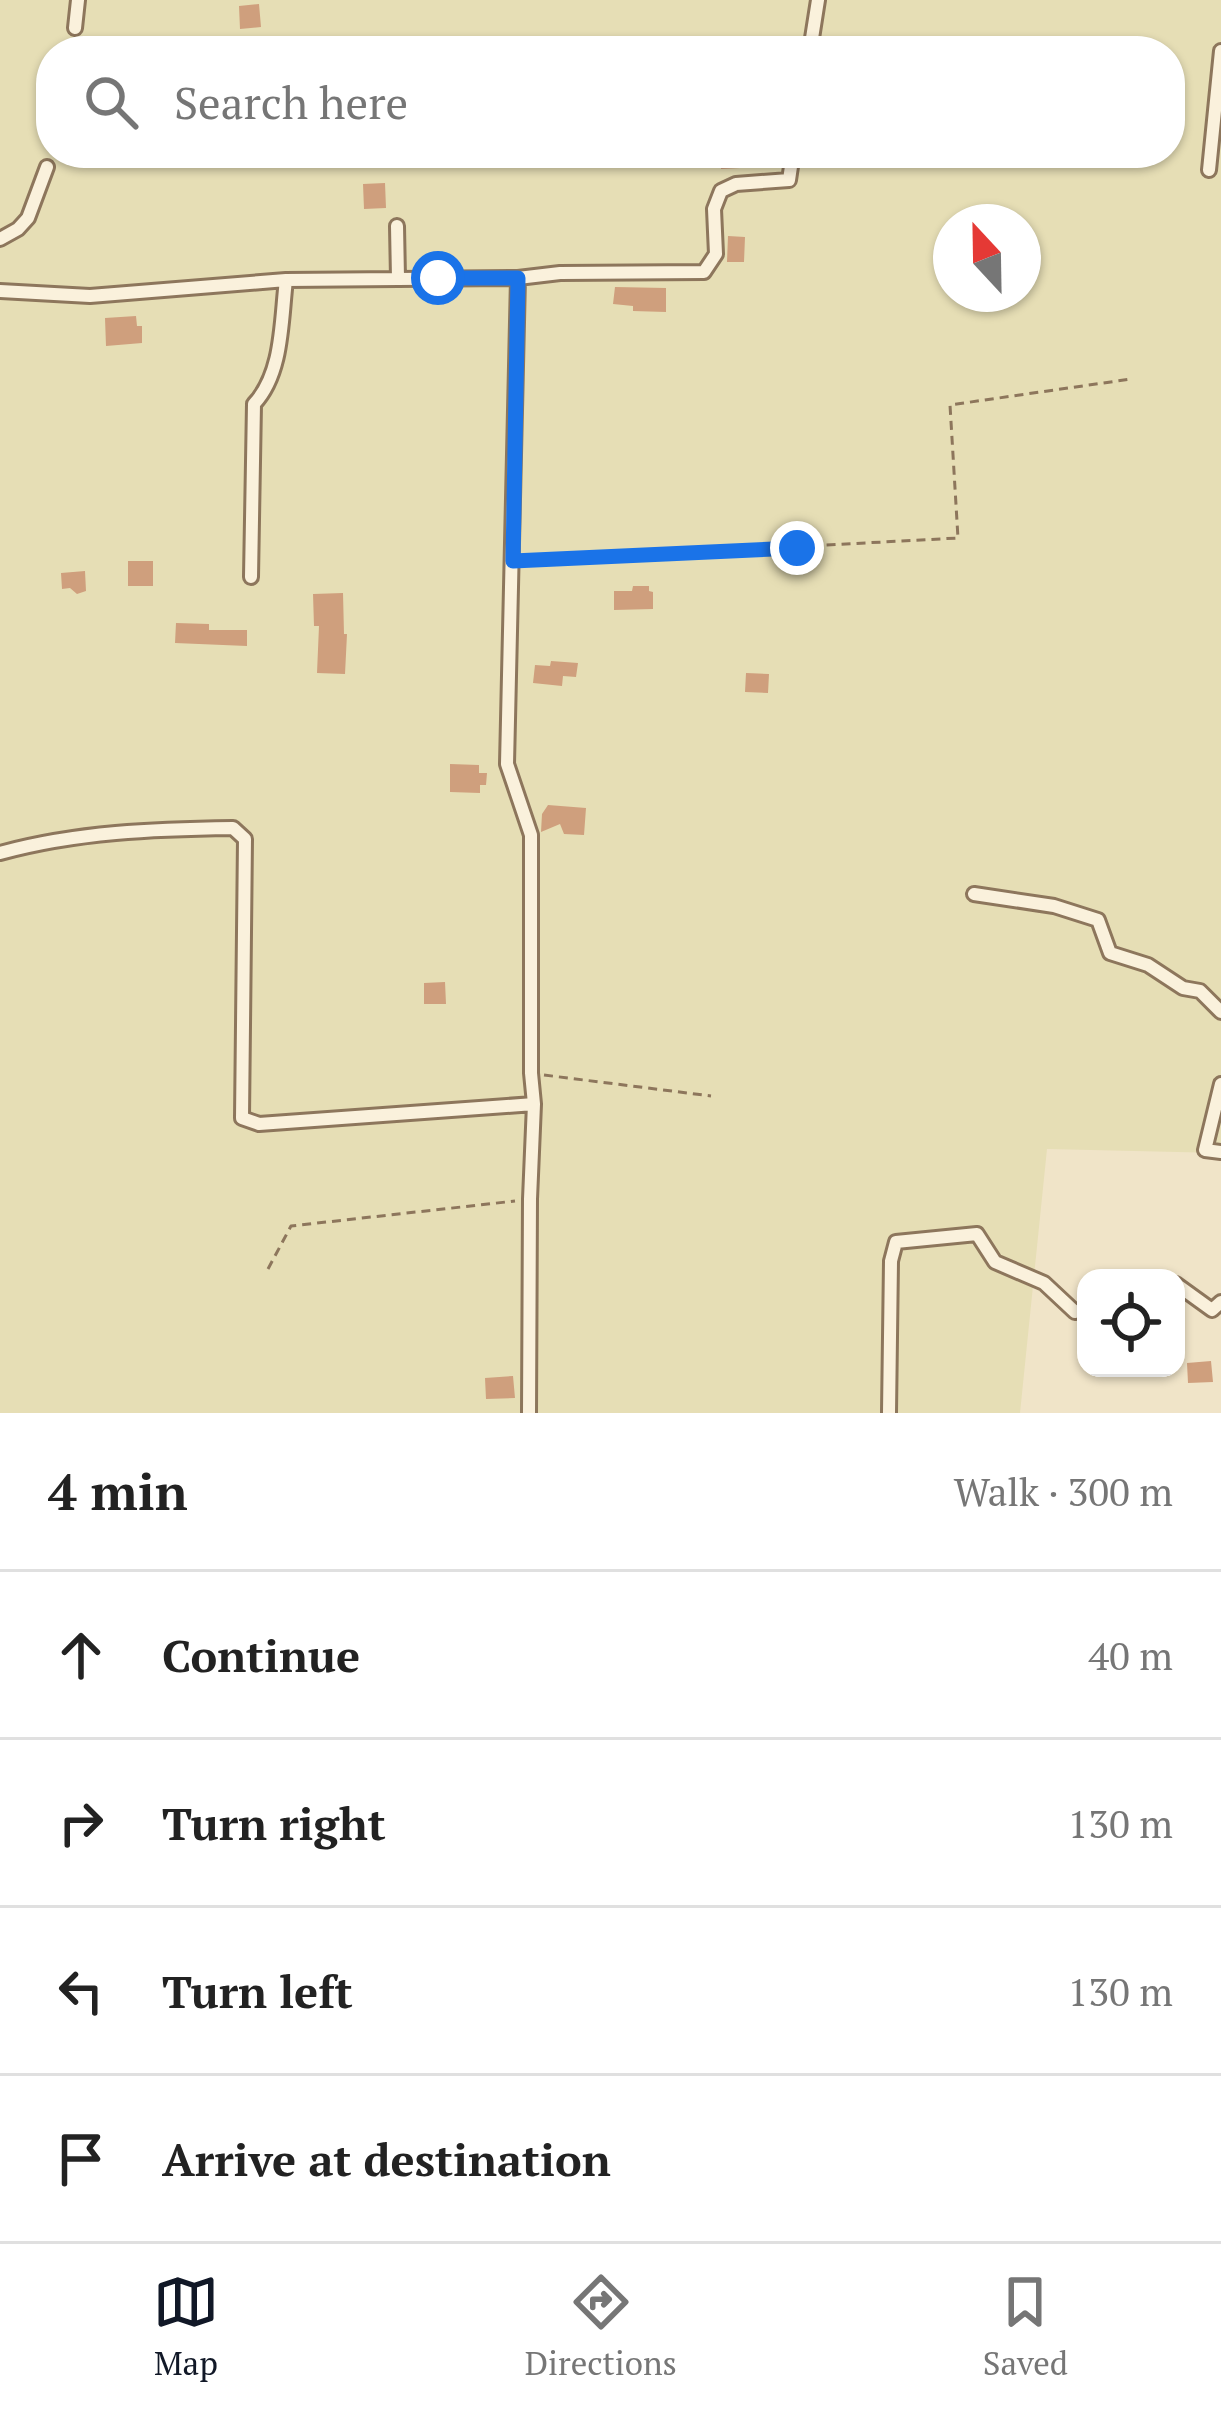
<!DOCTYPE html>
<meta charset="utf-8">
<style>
body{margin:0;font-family:"PT Serif",serif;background:#f6f6f6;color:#222}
.controls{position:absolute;right:36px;bottom:36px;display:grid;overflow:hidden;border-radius:24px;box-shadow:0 3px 9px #0004}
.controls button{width:108px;height:108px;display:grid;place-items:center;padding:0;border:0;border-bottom:3px solid #e0e0e0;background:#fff;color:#222;font:60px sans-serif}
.compass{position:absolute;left:933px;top:204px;width:108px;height:108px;border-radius:50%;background:#fff;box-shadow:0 3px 9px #0004;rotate:338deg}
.stop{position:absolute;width:36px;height:36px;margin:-27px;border:9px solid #1a73e8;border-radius:50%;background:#fff}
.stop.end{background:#1a73e8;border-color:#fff;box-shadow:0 3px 12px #0008}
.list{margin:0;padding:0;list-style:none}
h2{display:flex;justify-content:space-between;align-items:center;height:156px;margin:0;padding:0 48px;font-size:51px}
h2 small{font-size:39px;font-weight:400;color:#767676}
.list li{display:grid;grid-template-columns:78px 1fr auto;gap:36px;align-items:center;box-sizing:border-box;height:168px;padding:0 48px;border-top:3px solid #e0e0e0}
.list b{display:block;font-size:45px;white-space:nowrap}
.list em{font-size:39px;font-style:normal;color:#767676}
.icon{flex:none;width:66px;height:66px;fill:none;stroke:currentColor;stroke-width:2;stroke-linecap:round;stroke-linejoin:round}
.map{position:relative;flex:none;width:1221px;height:1413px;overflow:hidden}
.search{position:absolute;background:#fff;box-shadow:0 3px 9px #0004;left:36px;right:36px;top:36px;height:132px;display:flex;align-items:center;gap:30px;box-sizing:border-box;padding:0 42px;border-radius:48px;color:#767676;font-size:45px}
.sheet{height:828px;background:#fff}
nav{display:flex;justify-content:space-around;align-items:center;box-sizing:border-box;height:168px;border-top:3px solid #e0e0e0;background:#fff;font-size:33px;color:#767676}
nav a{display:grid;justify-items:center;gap:6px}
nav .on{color:#111827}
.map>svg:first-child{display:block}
</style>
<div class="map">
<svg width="1221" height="1413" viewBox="0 0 1221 1413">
<rect width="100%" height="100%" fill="#f0e4c8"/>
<path fill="#e6deb5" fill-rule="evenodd" d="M0 0H1221V1153L1047 1149 1020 1413H0ZM51 51H1170V153H51ZM951 222H1023V294H951Z"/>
<path fill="#cf9f7d" d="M259 4 261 27 240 29 239 6Z
M740 153V168L721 169 722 154Z
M385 183 386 208 364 209 363 184Z
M728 236 745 237 744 262H727Z
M615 287 666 288V312L633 311V306L613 304Z
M136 316 137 326H142V343L106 346 105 318Z
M128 561H153V586H128Z
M85 571 86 591 77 594 70 588 62 589 61 573Z
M633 586H649V591L653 592V609L614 610V591H632Z
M343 593 344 634H347L345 674 317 673 319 626H314L313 594Z
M176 623 209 624V630H247V646L175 643Z
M551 661 578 663 576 677 563 676 562 686 533 683 535 665 550 666Z
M746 673 769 674 768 693 745 692Z
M450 764 479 765V773H487L486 785H480V793L450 792Z
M548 805 586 808 584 835 564 834 560 824 541 832 542 814Z
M445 982 446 1004H424V983Z
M1211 1361 1213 1382 1188 1383 1187 1363Z
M513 1376 515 1398 486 1399 485 1378Z"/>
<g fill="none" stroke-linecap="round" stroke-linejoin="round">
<g stroke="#8d765c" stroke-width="18">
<path id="street" d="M75 28 78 0
M810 51 818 0
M1209 170 1221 51
M397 226 398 278
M0 239 18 229 28 218 47 167
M518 278 507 764 531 835V1073L534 1104 530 1199 529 1413
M0 291 90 296 286 280 518 278 560 273 704 272 716 254 714 209 721 191 736 184 789 180 793 153
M251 577 254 404C283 373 281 321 286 280
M0 853C76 832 155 829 233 828L245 839 242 1118 259 1124 534 1104
M974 894 1054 906 1098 920 1110 953 1148 965 1183 988 1200 991 1221 1012
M1221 1084 1205 1150 1221 1152
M1176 1284 1212 1310 1221 1302
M889 1413 891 1261 896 1242 977 1234 995 1262 1044 1283 1075 1312 1086 1309"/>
</g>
<path stroke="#8d765c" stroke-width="3" stroke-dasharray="9 6" stroke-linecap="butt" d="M527 561 958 538 950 405 1131 379
M544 1075 711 1096
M268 1269 291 1226 515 1201"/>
<use href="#street" stroke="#faf1dc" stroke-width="12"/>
</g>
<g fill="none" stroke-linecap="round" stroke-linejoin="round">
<path stroke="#1a73e8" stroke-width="15" d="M438 278H518L513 561 797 548"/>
</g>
</svg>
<div class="controls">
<button><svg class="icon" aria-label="locate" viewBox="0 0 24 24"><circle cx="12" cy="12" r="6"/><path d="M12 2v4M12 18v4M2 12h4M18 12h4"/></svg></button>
</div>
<svg class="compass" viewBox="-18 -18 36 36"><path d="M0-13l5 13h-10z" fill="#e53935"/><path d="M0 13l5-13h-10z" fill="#767676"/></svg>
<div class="stop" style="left:438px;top:278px"></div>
<div class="stop end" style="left:797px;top:548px"></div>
<div class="search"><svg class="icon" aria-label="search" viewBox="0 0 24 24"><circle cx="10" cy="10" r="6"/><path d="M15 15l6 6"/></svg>Search here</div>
</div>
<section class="sheet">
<h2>4 min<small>Walk · 300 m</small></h2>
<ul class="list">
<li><svg class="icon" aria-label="ahead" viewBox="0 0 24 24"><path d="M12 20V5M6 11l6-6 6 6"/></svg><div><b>Continue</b></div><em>40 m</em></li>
<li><svg class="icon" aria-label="right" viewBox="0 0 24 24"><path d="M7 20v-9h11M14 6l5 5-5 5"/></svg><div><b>Turn right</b></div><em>130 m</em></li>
<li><svg class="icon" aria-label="left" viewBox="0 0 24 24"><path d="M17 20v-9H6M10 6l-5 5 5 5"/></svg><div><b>Turn left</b></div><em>130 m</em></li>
<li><svg class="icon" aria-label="arrive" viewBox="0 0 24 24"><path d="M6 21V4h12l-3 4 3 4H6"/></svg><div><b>Arrive at destination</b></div></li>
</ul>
</section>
<nav>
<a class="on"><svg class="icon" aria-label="map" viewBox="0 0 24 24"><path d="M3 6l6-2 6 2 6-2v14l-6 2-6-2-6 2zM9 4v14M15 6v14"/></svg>Map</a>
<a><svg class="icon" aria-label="directions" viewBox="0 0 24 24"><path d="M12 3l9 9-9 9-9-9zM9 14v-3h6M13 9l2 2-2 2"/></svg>Directions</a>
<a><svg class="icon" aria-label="saved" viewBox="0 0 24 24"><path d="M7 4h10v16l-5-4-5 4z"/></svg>Saved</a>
</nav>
